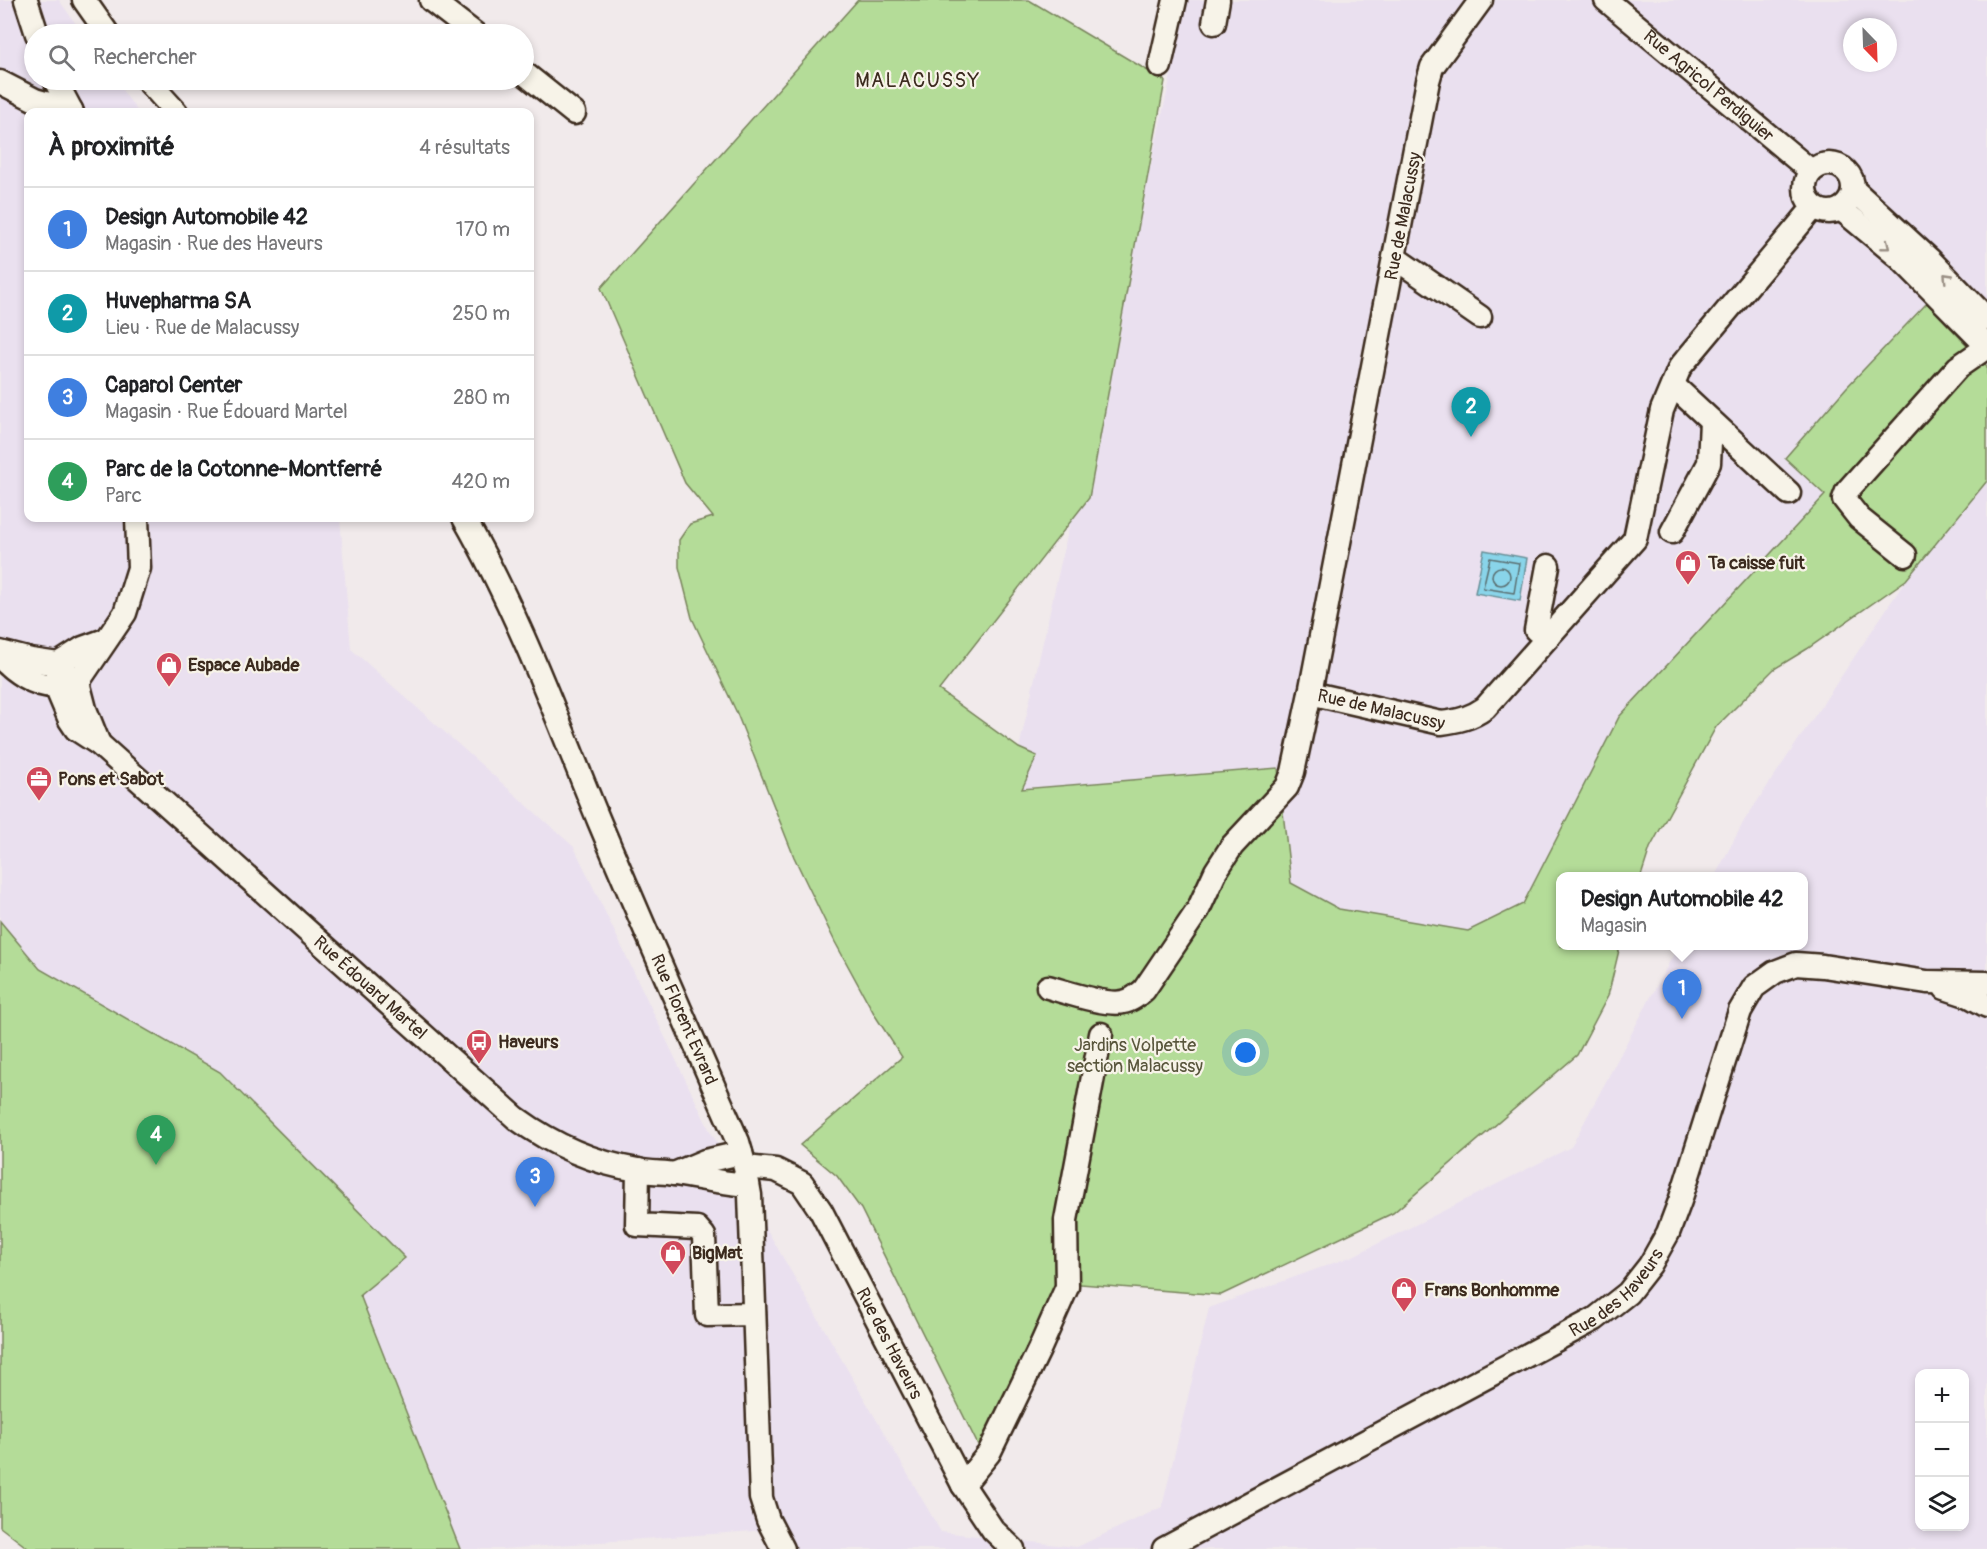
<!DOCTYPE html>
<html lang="fr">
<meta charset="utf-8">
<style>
body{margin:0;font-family:Pangolin,sans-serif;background:#f6f6f6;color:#202124}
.controls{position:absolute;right:18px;bottom:18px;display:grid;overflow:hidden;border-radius:12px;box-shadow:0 3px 9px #0003}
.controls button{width:54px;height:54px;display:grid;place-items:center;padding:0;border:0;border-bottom:2px solid #e0e0e0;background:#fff;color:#202124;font:30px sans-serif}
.compass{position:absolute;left:1843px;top:18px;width:54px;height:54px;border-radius:50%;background:#fff;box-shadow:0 3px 9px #0003;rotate:157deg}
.you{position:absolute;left:1246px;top:1053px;width:21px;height:21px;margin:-15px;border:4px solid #fff;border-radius:50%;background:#1a73e8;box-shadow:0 0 0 9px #1a73e833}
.badge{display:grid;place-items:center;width:39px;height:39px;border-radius:50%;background:#d1495b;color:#fff;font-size:20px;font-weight:700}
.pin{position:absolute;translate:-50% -50px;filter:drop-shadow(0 2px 3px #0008)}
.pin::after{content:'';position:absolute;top:32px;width:21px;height:18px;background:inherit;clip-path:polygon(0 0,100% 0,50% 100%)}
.popup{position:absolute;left:1556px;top:872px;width:252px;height:78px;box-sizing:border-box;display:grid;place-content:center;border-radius:12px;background:#fff;filter:drop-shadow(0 2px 4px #0005);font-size:20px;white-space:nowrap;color:#757577}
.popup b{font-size:22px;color:#202124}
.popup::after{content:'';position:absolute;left:50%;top:100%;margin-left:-12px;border:12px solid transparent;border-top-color:#fff}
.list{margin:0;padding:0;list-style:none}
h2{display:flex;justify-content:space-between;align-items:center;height:78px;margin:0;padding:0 24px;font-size:26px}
h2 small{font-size:20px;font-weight:400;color:#757577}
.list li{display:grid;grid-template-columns:39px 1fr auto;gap:18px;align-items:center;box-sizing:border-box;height:84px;padding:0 24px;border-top:2px solid #e0e0e0}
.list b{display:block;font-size:22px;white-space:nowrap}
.list p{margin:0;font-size:20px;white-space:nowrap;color:#757577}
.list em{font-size:20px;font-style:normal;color:#757577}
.icon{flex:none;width:33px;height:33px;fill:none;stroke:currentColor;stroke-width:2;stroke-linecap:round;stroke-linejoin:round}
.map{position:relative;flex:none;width:1987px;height:1549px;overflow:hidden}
.search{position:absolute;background:#fff;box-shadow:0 3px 9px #0003;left:24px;top:24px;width:510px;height:66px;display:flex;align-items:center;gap:15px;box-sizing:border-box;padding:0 21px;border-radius:33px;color:#757577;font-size:22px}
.panel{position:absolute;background:#fff;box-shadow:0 3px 9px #0003;left:24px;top:108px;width:510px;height:414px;border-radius:12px}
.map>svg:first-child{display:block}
</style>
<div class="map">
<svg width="1987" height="1549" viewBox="0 0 1987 1549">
<rect width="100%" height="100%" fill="#f1eaeb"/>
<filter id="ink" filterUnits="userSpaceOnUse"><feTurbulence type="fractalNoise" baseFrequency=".0167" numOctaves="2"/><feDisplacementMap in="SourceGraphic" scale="12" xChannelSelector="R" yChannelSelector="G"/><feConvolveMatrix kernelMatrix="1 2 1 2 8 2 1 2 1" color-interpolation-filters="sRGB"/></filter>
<g filter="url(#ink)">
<path fill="#eae0ef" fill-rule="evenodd" d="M0 0H59L83 34H34V80H115L138 112H28V518H340L351 649 574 847 709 1129 941 1532 1077 1547 1162 1507 1209 1308 1353 1256 1571 1147 1678 946H1804V876H1715L1744 821 1906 580 1987 481V1549H793L783 1529 503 1549H460L360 1295 405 1258 220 1072 40 969 0 921ZM1920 1374H1964V1526H1920Z
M1188 0H1987V366L1927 303 1846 388 1785 457 1826 495 1619 717 1523 904 1468 932 1339 909 1291 883 1278 768 1021 789 1019 748ZM1852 27H1888V63H1852Z"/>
<path fill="#b4dc98" stroke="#78835b" stroke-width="1.5" d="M858 0H1029L1165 81 1089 498 939 690 1019 748 1037 756 1022 789 1278 768 1291 883 1339 909 1468 931 1523 904 1619 717 1825 495 1785 458 1846 388 1927 303 1987 366V481L1906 580 1807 649 1774 669 1716 727 1650 848 1641 876H1560V946H1620L1608 996 1577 1055 1393 1213 1221 1295 1055 1282 1054 1303 982 1453 861 1209 837 1176 800 1145 902 1057 876 1017 835 942 794 857 736 711 692 618 679 567V540L690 524 713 517 685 483 601 288Z
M0 921 40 969 220 1072 405 1258 360 1295 460 1549H29L0 1527Z"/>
<path fill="#89d4e9" stroke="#6a9098" stroke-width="1.5" d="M1484 550 1527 558 1520 601 1475 593Z"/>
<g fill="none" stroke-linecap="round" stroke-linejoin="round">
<path stroke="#5a6e6f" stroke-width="1.5" d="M1490 558 1519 563 1514 593 1483 588Z
M1492 576a9 9 0 1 1 18 0a9 9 0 1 1-18 0Z"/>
<g stroke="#3b2a1e" stroke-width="27">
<g id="minor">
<path d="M26 0 37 34"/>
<path d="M84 0 108 34"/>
<path d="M431 0 475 34"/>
<path id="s1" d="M1481 0 1432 67 1428 81 1310 693 1441 723C1458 721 1471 718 1485 708L1635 539 1662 410 1680 367 1814 207"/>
<path id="s2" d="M1606 0 1811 171"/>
<path d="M1214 23 1218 0"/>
<path d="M1160 66 1175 0"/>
<path d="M524 73 574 113"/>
<path d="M55 80 72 112"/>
<path d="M147 80 176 112"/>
<path d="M0 82 35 100 71 110"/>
<circle cx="1829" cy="188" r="24"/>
<path d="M1854 190 1929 259 1987 319"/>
<path d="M1841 209 1900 258 1987 346"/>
<path d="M1395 258 1480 317"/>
<path d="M1673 385 1789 493"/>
<path id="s3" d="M464 518C519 614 557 719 599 821 644 928 691 1035 738 1142L745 1167 750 1195 761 1498 768 1520 783 1549"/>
<path d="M1672 532 1709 463 1711 421"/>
<path d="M1905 555 1859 518 1844 499 1847 491 1958 367 1987 347"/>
<path d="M1546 638 1536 630 1548 566"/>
<path d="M0 652 31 660 58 664 83 648 105 640"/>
<path d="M0 657C13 671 34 686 54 686 62 687 70 684 78 682L125 613 139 568 137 518"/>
<path id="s4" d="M58 664 56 687 70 720 76 729 99 744 516 1118C553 1145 593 1163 638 1170 650 1173 663 1172 675 1174 699 1178 723 1183 748 1185"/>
<path d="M67 673 78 682 85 709 99 744"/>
<path d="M1048 987C1066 992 1106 1006 1123 1002 1131 1001 1138 995 1144 990L1198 910 1216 871 1232 846 1287 787 1293 772 1310 693"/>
<path d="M1945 988 1969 996 1987 1006"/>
<path id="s5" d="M745 1167 776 1170 802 1183 821 1211 963 1485 993 1530 1013 1549"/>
<path d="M638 1170 637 1225 697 1228 704 1236 707 1315 754 1314"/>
<path d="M674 1174 705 1161 741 1153"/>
<path d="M963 1485 989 1453 1039 1350 1067 1287 1066 1220 1101 1034"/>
<path id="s6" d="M1164 1549 1595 1319 1628 1293 1650 1265 1668 1233 1680 1201 1740 1011 1754 987 1775 972 1796 964 1823 966 1927 982 1987 983"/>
</g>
</g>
<use href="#minor" stroke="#f7f3e8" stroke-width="22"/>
</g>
<defs><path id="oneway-chevron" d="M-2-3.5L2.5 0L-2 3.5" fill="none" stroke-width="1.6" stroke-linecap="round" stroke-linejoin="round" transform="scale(1.5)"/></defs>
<g stroke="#998e83">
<use href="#oneway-chevron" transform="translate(1886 246) rotate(39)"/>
<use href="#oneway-chevron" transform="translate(1947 277) rotate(-134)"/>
</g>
</g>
<defs>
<g id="shop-pin" transform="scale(1.35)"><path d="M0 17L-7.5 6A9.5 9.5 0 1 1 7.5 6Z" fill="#d1495b" stroke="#f7f3e8"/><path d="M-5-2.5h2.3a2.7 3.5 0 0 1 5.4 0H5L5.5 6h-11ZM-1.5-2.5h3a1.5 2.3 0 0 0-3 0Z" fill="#fff"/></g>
<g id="office-pin" transform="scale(1.35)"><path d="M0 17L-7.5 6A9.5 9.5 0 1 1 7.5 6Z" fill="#d1495b" stroke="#f7f3e8"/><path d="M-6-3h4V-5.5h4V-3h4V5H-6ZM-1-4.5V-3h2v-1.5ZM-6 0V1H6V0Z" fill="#fff"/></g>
<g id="bus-pin" transform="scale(1.35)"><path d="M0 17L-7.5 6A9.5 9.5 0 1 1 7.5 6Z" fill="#d1495b" stroke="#f7f3e8"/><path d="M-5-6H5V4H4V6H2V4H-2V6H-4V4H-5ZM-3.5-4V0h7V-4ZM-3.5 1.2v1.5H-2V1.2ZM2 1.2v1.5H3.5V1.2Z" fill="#fff"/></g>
</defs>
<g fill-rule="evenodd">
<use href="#shop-pin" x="1688" y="563"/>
<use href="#shop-pin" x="169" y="665"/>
<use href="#office-pin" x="39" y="779"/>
<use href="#bus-pin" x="479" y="1042"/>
<use href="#shop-pin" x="673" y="1253"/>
<use href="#shop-pin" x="1404" y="1290"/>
</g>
<g text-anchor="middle" stroke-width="4.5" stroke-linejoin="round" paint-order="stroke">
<g font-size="18" fill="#3b2a1e" stroke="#f7f3e8">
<text dy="6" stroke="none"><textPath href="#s2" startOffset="134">Rue Agricol Perdiguier</textPath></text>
<text transform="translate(1403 216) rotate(-79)" y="6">Rue de Malacussy</text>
<text dy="6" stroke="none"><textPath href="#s1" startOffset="794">Rue de Malacussy</textPath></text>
<text dy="6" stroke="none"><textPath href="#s4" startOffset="462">Rue Édouard Martel</textPath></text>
<text dy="6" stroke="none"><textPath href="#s3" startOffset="548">Rue Florent Evrard</textPath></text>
<text dy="6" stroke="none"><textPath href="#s6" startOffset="522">Rue des Haveurs</textPath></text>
<text dy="6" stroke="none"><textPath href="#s5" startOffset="243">Rue des Haveurs</textPath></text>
</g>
<g font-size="18" font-weight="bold" fill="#3b2a1e" stroke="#f7f3e8" text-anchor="start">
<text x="1708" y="569">Ta caisse fuit</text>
<text x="188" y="671">Espace Aubade</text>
<text x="58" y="785">Pons et Sabot</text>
<text x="498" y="1048">Haveurs</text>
<text x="692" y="1259">BigMat</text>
<text x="1424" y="1296">Frans Bonhomme</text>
</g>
<g font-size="18" fill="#59563c" stroke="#f7f3e8">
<text x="1135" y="1051">Jardins Volpette<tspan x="1135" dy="21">section Malacussy</tspan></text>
</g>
<g font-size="20" letter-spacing="1.5" fill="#3b2a1e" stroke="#f7f3e8">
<text x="918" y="87">MALACUSSY</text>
</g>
</g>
</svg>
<div class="controls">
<button>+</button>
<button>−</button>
<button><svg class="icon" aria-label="layers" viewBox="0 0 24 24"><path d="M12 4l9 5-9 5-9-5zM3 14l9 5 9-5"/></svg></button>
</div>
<svg class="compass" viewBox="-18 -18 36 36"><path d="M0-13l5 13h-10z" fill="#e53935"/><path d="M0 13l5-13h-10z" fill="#757577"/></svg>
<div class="you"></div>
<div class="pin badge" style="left:1682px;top:1019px;background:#3f7fe0">1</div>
<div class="popup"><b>Design Automobile 42</b>Magasin</div>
<div class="pin badge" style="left:1471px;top:437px;background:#0f9aa8">2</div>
<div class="pin badge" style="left:535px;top:1207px;background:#3f7fe0">3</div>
<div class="pin badge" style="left:156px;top:1165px;background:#2e9e5b">4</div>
<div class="search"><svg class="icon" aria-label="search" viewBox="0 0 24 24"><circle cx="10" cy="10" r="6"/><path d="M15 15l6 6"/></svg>Rechercher</div>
<section class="panel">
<h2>À proximité<small>4 résultats</small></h2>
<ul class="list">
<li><span class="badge" style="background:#3f7fe0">1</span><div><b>Design Automobile 42</b><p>Magasin · Rue des Haveurs</p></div><em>170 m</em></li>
<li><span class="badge" style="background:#0f9aa8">2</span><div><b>Huvepharma SA</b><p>Lieu · Rue de Malacussy</p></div><em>250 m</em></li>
<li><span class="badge" style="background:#3f7fe0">3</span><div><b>Caparol Center</b><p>Magasin · Rue Édouard Martel</p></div><em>280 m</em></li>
<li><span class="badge" style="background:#2e9e5b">4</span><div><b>Parc de la Cotonne-Montferré</b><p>Parc</p></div><em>420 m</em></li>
</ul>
</section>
</div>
